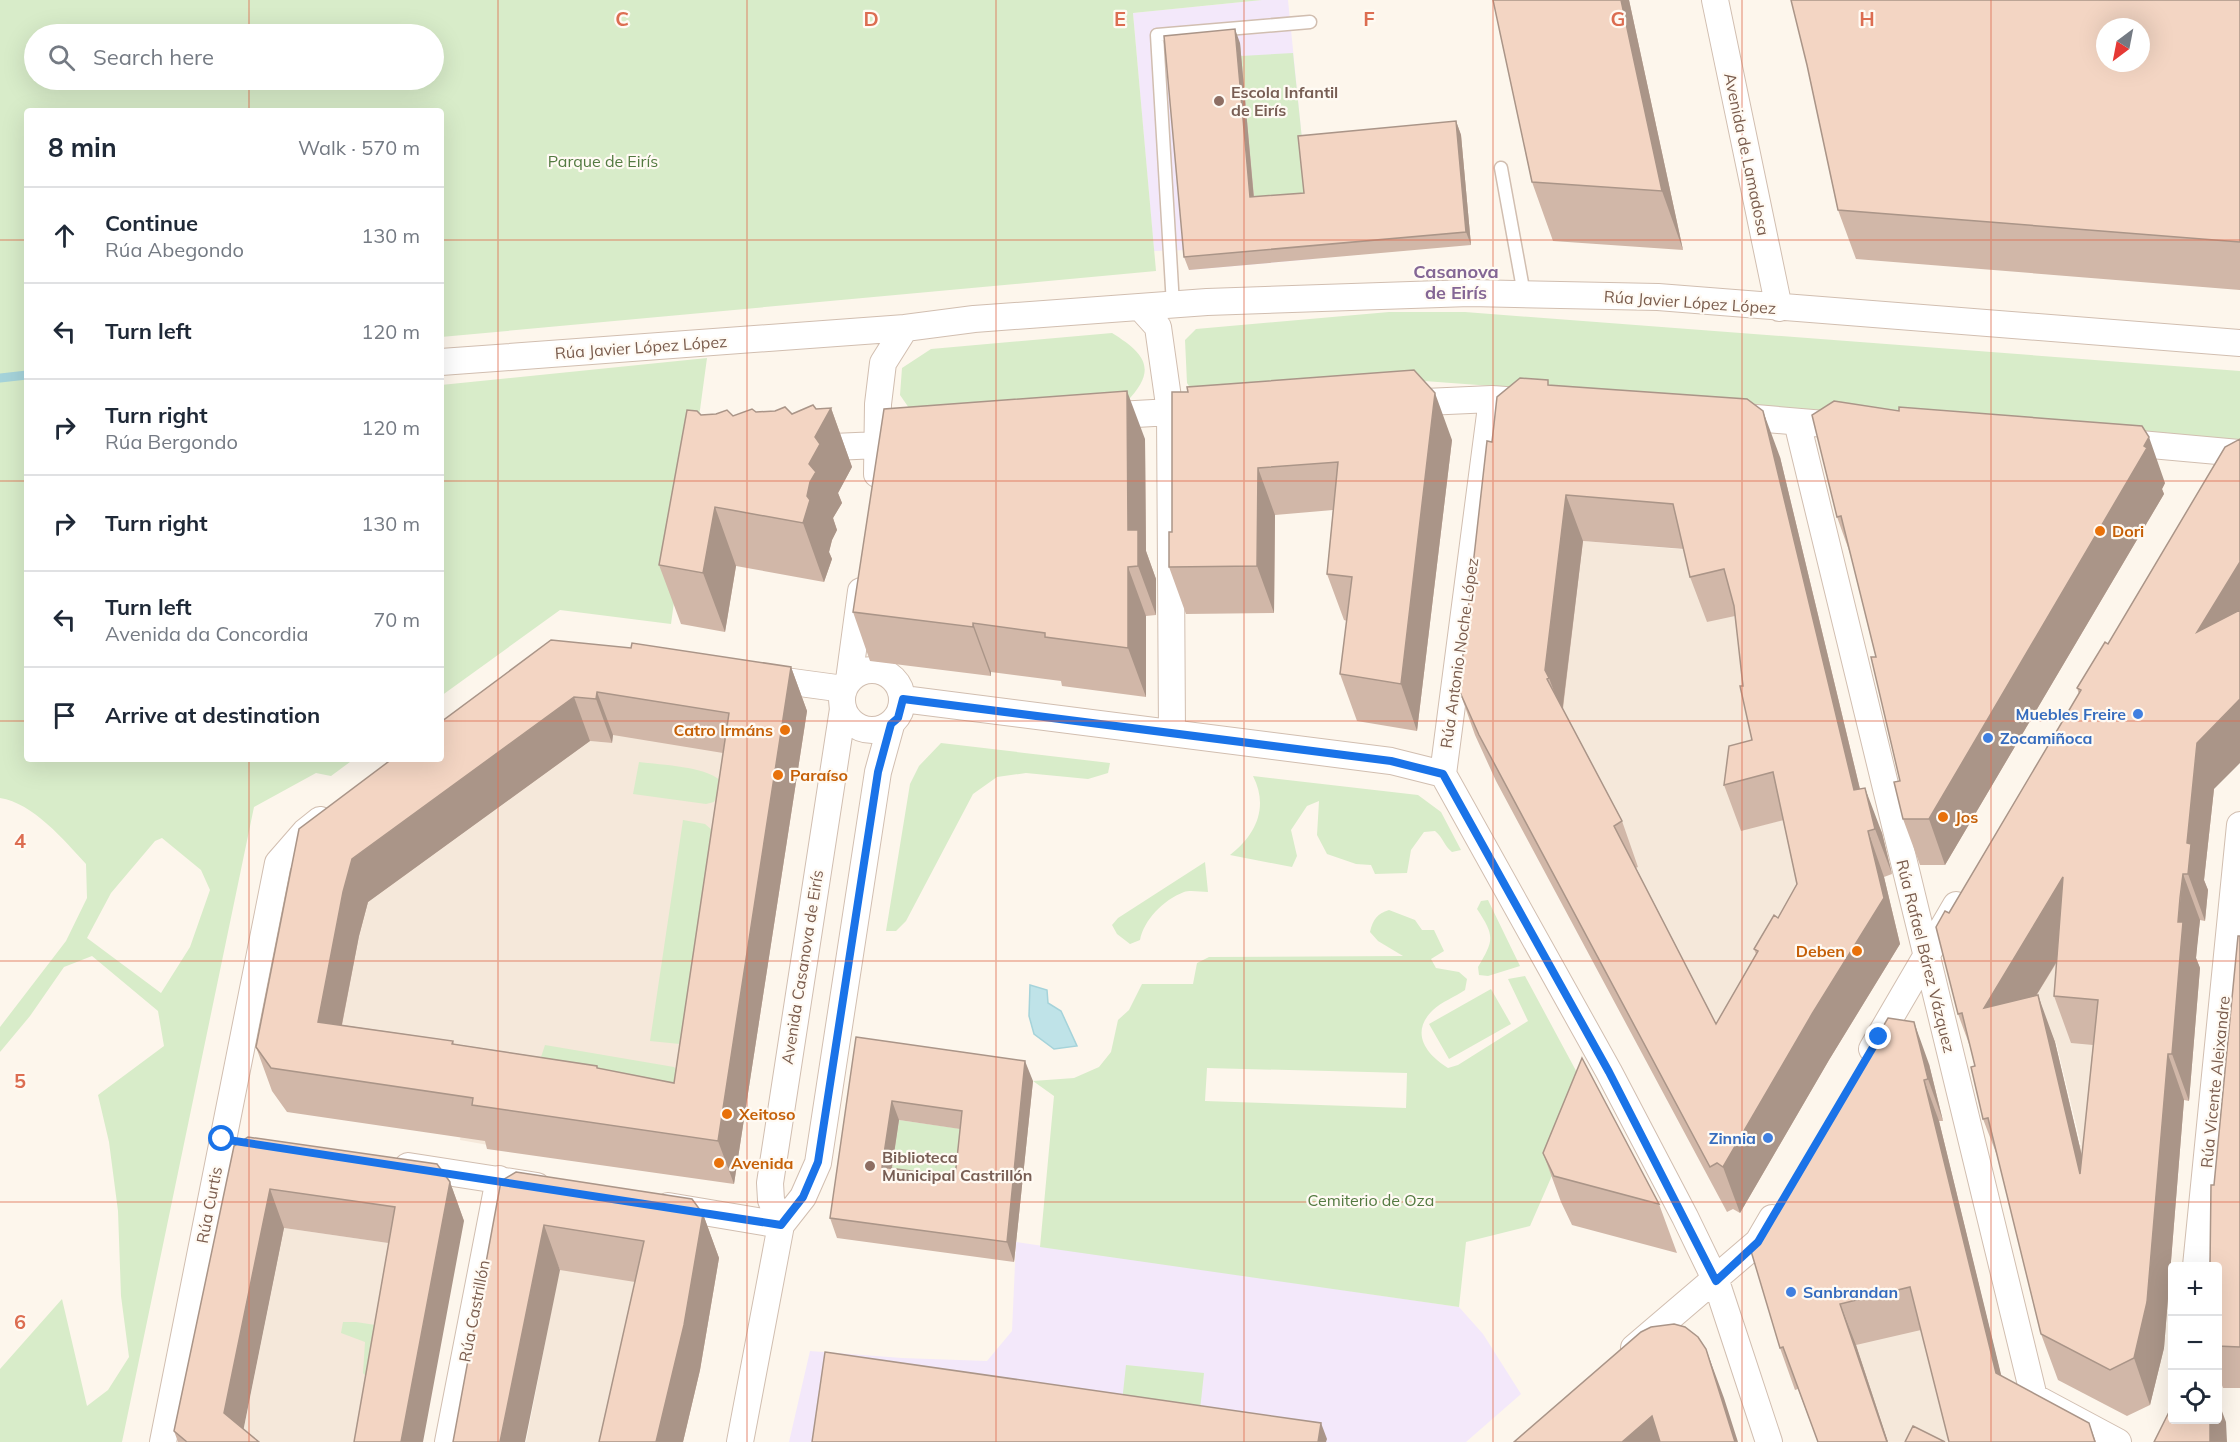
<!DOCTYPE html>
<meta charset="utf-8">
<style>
body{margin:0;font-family:Mulish,sans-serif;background:#f2f2f3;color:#1f2937}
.controls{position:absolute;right:18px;bottom:18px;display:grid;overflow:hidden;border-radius:6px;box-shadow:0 6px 24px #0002}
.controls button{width:54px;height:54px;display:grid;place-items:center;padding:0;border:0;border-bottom:2px solid #e0e1e3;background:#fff;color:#1f2937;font:30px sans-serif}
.compass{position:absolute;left:2096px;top:18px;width:54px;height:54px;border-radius:50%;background:#fff;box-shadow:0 6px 24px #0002;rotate:212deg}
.stop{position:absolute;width:18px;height:18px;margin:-14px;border:4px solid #1a73e8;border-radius:50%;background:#fff}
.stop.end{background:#1a73e8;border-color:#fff;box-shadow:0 2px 6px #0008}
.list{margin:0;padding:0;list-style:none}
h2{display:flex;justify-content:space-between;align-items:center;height:78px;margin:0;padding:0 24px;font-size:26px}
h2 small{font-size:20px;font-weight:400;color:#747a83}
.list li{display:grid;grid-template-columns:39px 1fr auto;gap:18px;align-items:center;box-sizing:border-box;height:96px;padding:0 24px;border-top:2px solid #e0e1e3}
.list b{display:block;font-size:22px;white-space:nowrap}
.list p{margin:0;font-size:20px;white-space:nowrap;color:#747a83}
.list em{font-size:20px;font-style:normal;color:#747a83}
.icon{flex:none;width:33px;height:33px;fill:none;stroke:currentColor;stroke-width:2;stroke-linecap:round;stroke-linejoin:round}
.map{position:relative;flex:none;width:2240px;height:1442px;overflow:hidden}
.search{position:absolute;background:#fff;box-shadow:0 6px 24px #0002;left:24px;top:24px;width:420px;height:66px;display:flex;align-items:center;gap:15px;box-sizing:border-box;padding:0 21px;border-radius:33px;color:#747a83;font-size:22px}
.panel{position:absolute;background:#fff;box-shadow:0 6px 24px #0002;left:24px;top:108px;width:420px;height:654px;border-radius:6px}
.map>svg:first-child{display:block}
</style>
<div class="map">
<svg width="2240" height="1442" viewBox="0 0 2240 1442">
<rect width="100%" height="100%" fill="#fdf6ec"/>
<path fill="#f5e8da" d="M1583 541 1690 550 1741 614 1758 711 1741 830 1791 818 1814 930 1735 1061 1631 871 1638 867 1554 700 1564 701Z
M620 689 745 757 689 1131 488 1145 460 1140 468 1085 334 1065 360 931 310 894 419 865 590 741 612 743Z
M2080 923 2115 1046 2120 1343 2078 1146 2081 1145 2056 1042 2031 1047 2034 993 2037 994Z
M284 1228 409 1246 375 1442H241Z
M560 1266 665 1286 625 1442H526Z
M1925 1329 1953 1442H1888L1853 1338Z"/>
<path fill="#f3e8fa" d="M1262 0H1288L1314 259 1189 270 1187 250 1154 251 1133 13Z
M1016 1242 1459 1307 1483 1334 1521 1394 1466 1442H789L810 1351 902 1358 987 1361 1012 1331Z"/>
<path fill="#d8ecc9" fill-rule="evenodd" d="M0 0H1262L1133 13 1156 271 441 337V111H27V759H354L331 776 316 773 254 807 122 1442H0V1369L62 1299 87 1406 108 1390 129 1357 121 1296 118 1211 109 1142 98 1095 164 1046 158 1011 92 956 64 967 30 1016 0 1052V1027L66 941 87 898 86 864C64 840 33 803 0 798ZM34 34H434V80H34ZM162 838 201 870 210 890 190 947 161 993 87 938 111 893 155 841Z
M1293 53 1309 206 1255 211 1241 56Z
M1389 312H1465L2240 371V441L1424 381 1197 398 1187 383 1185 340 1196 329Z
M1112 333C1146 354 1158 370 1126 402L909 408 900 395 902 368 931 349Z
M707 358 671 624 560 610 441 696V385Z
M941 743 1110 763 1108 773 1088 779 1026 773 997 777 973 794 906 921 896 931H886L910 784 919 766Z
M639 762C660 765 712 766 723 784L714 802 706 804 633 794Z
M1253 776 1418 795 1441 812 1461 850 1452 852C1444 846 1443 837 1435 831L1424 832 1411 850 1407 873 1375 874 1371 865 1356 864 1327 854 1317 835 1319 801 1307 806 1291 830 1297 856 1292 867 1230 855C1256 835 1269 807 1253 776Z
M683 820 705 824 712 830 684 1037 680 1044 650 1041Z
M1205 862 1208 892C1201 892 1190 890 1184 892 1163 900 1144 920 1140 940L1130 944 1117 934 1112 925 1118 918Z
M1488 900 1520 966 1488 976 1479 975 1478 967C1494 940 1495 936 1477 909L1481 901Z
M1389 910 1415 920 1422 930H1434L1444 951 1431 959 1436 968 1459 972 1467 979 1465 990C1455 997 1441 1002 1433 1010 1409 1033 1427 1055 1448 1068L1458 1065 1528 1021 1508 979 1525 976 1588 1093 1530 1226 1466 1242 1459 1307 1040 1247 1054 1096 1033 1081 1074 1078 1099 1067 1111 1052 1118 1020 1129 1010 1142 984H1193L1197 963 1209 957 1403 956 1378 941 1370 932C1373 919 1377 914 1389 910ZM1207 1068 1407 1073 1406 1108 1205 1101Z
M1491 989 1511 1024 1449 1059 1429 1024Z
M545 1045 674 1067 679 1073 676 1091 499 1074 504 1052 541 1057Z
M899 1120 969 1130 962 1197 889 1187Z
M343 1322H356L382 1326 371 1383 363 1373 365 1342 341 1333Z
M1126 1365 1204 1373 1200 1410 1122 1402Z"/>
<path fill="#bfe3e8" stroke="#a5d3da" stroke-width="1.5" d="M1030 985 1047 990 1048 1003 1061 1011 1077 1046 1054 1049 1034 1034 1029 1016Z"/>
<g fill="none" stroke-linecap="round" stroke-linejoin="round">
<path stroke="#a5d3da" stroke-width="9" d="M0 378 27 375"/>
<g stroke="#d1beb0" stroke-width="15">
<path id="lane" d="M1501 168 1524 294
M1173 305 1157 35 1310 22"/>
</g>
<g stroke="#d1beb0" stroke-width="28">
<path id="street" d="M1715 0 1779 308
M1140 307 1158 327 1170 412 1172 733
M441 362 905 328
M1492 399 1443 774 1609 1072 1685 1217 1716 1281 1769 1442
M1403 403 1492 399 1531 402
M1100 416 1207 410
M1732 416 1848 426
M1797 422 2034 1397 2118 1442
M2118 442 2240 453
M810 448 879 445
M877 474 878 404 883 363 905 328 974 319 1207 302 1470 293 1658 297 2240 343
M842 700a30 30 0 1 1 60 0a30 30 0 1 1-60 0Z
M763 678 844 689
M849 680 861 591
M903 699 1391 761 1443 774
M1872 1049 1956 905
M408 1166 537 1186
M668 1206 781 1225
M781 1225 771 1200 770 1183 843 709
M2196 1266 2240 825
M1634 1348 1758 1242 1772 1218
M163 1442 278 863 305 832 320 820
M448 1442 499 1179
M740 1442 781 1225 803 1197 818 1163 878 772 891 725"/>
</g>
<use href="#lane" stroke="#fff" stroke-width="12"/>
<use href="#street" stroke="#fff" stroke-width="26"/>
</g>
<path fill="#d1b7a8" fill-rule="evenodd" d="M1493 0H1629L1683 250 1553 241 1532 182Z
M2240 0V290L1856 259 1838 210 1807 65Z
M1240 43 1254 197 1304 193 1456 121 1461 135 1471 245 1189 270 1184 257Z
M1550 385 1780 457 1860 789 1882 833 1892 874 1884 877 1900 944 1829 1060 1740 1213 1733 1209 1727 1212 1496 781 1475 735 1459 690 1492 442ZM1583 541 1684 549 1690 577 1707 622 1735 616 1743 686 1752 740 1724 785 1741 831 1784 820 1797 884 1778 918 1754 949 1756 954 1716 1024 1636 868 1638 867 1622 821 1563 709Z
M1172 392 1452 440 1417 731 1357 721 1340 674 1347 621 1344 620 1327 574 1333 510 1275 515 1274 613 1186 614 1169 567 1172 532Z
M831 408 852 467 838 493 842 503 833 518 837 530 832 540 829 552 832 559 824 582 736 566 725 632 681 624 659 565 701 415 733 416 756 412 792 414 816 409Z
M1899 411 2165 483 2162 489 2164 494 1945 865H1920L1903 819 1900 781 1876 657 1851 556 1837 517Z
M1145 439 1146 551 1156 579V615L1146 616V697L1062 686 1061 681 991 672V676L870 661 853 612Z
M551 640 791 667 807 711 734 1184 487 1149 485 1141 287 1112 272 1091 256 1047ZM613 735 723 753 674 1083 598 1069 597 1066 454 1044 453 1041 342 1025 359 936 368 902 590 741 612 743Z
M2105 642 2214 789 2204 880 2208 890 2205 921 2200 920 2197 945 2196 958 2200 968 2197 1004 2189 1101 2184 1100 2164 1348 2150 1405 2127 1416 2058 1380 2041 1334 1998 1158 1983 1119 1975 1066 1972 1052 1958 1014 1949 913 2079 694 2077 688ZM2057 962 2054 996 2071 1043 2093 1045 2082 1156 2055 1042 2036 996Z
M2240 936V1388H2223L2217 1372V1266L2214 1185Z
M856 1037 1033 1081 1014 1262 837 1238 830 1218ZM899 1120 960 1129 955 1177 892 1168Z
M1929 1064 1943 1121H1939L2001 1376 2089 1423 2096 1442H1949L1921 1330 1856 1345 1888 1442H1818L1798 1389 1795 1390 1780 1348Z
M234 1146 450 1182 464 1221 388 1243 284 1228 243 1429 259 1442H178L174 1431Z
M1543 1153 1659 1204 1677 1253 1572 1225 1561 1202Z
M516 1172 703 1214 719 1258 700 1370 683 1442H599L635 1282 560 1270Z"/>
<path fill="#aa9588" d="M1621 0H1629L1683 250 1662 191Z
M1235 29 1240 43 1255 211 1250 197Z
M1456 121 1461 135 1471 245 1466 232Z
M1127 391 1145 439 1146 551 1156 579V615L1138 566 1128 530Z
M1435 393 1452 440 1417 731 1401 684Z
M831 408 852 467 838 493 842 503 833 518 837 530 832 540 829 552 832 559 824 582 803 523 809 464 815 437Z
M1763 411 1780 457 1870 831 1854 790Z
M2149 437 2165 483 2162 489 2164 494 1945 865 1929 819Z
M1258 468 1275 515 1274 613 1257 566Z
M1566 495 1583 541 1562 713 1549 678 1545 670Z
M715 507 736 566 725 632 703 573Z
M2240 562V635L2197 632Z
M1128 567 1146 616V697L1128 648Z
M973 623 991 672V676L973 627Z
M791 667 807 711 734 1184 718 1141Z
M597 692 613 735 612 743 596 699Z
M574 697 590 741 368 902 359 936 334 1065 318 1022 343 892 352 859Z
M2240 699V763L2214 789 2204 880 2208 890 2205 921 2188 874 2187 843 2197 743Z
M1865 788 1882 833 1892 874 1875 829Z
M1868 831 1884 877 1900 944 1829 1060 1740 1213 1723 1167Z
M2183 874 2200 920 2196 958 2200 968 2189 1101 2172 1054 2178 922Z
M2063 877 2080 923 2000 1055 1984 1008Z
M2038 995 2055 1042 2097 1220 2080 1174Z
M1914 1022 1929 1064 1943 1121 1928 1079Z
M2168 1054 2184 1100 2164 1348 2150 1405 2134 1358Z
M1025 1061 1033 1081 1014 1262 1007 1242Z
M1924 1080 1939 1121 2011 1415 1996 1373Z
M892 1101 899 1120 889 1187 882 1167Z
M450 1182 464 1221 423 1442H401Z
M270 1189 284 1228 241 1442 224 1413Z
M703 1214 719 1258 700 1370 683 1442H656Z
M544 1225 560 1270 525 1442H500Z
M1840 1304 1856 1345 1888 1442H1887Z
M1706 1349 1724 1398 1738 1442H1735Z
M2217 1398 2226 1422 2227 1442H2210V1419H2217Z
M1652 1416 1662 1442H1622Z
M1321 1423 1327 1439 1326 1442H1318Z"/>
<path fill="#f3d5c3" stroke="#aa9588" stroke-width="1.5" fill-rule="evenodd" d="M1493 0H1621L1662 191 1532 182Z
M1791 0H2240V242L1838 210 1807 65ZM2105 27H2141V63H2105Z
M1235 29 1250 197 1304 193 1298 136 1456 121 1466 232 1184 257 1164 36Z
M1414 370 1435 393 1401 684 1340 674 1352 577 1327 574 1338 462 1258 468 1257 566 1169 567V532H1172V392H1188L1187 387Z
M1520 378 1548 380V385L1747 399 1763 411 1854 790 1865 788 1875 829 1868 831 1884 898 1812 1014 1723 1167 1717 1163 1710 1167 1479 735 1459 690 1487 441 1492 442 1497 397ZM1566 495 1673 504 1690 577 1724 569 1734 606 1743 686H1740L1752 740 1729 746 1724 785 1773 772 1797 884 1778 918 1774 915 1754 949 1758 951 1716 1024 1614 826 1622 821 1547 679 1549 678 1545 670Z
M1127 391 1128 530H1138V566L1128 567V648L1045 637V633L973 623V627L853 612 884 409Z
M1834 401 1899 411V407L2142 426 2149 437 2144 446 2147 448 1929 819H1903L1894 782 1900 781 1871 657H1876L1841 516 1837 517 1812 415Z
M813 405 816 409 831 408 815 437 820 444 809 464 816 472 810 482 807 496 810 500 803 523 715 507 703 573 659 565 687 410 697 411 701 415 716 414 727 410 733 416 752 409 756 412 775 411 785 407 792 414Z
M2240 439V562L2197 632 2240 610V699L2197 743 2187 843 2191 844 2188 874H2183L2180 898 2178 922H2183L2180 957 2172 1054H2168L2147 1302 2134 1358 2110 1370 2041 1334 1988 1118 1983 1119 1971 1067 1975 1066 1962 1013 1958 1014 1936 927 1945 911 1949 913 2081 690 2077 688 2105 642 2108 644 2225 447ZM2063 877 2054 996 2098 1000 2080 1174 2038 995 1984 1008Z
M551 640 631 648 632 643 791 667 718 1141 472 1105 473 1098 271 1068 256 1047 299 829 392 759H441V722ZM597 692 729 713 674 1083 597 1068V1066L452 1044 453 1041 318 1022 343 892 352 859 574 697 596 699Z
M2238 936H2240V1347L2217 1346V1266H2210L2211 1185H2214Z
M1888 1018 1914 1022 1928 1079 1924 1080 1996 1373 2089 1423 2095 1442H1949L1910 1287 1840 1304 1887 1442H1818L1783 1347 1780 1348 1751 1251Z
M856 1037 1025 1061 1007 1242 830 1218ZM892 1101 962 1111 955 1177 882 1167Z
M1582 1058 1659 1204 1554 1176 1543 1153Z
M248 1137 437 1164 450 1182 401 1442H354L395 1207 270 1189 224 1413 259 1442H187L174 1431 234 1146Z
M516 1172 692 1199 703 1214 684 1325 656 1442H599L644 1241 544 1225 500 1442H453L501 1181Z
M1674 1324 1685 1327 1698 1337 1706 1349 1735 1442H1660L1652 1416 1622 1442H1514L1641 1332 1651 1327Z
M825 1352 1321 1423 1318 1442H812Z
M2172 1406V1419H2210V1442H2154Z
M1913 1426 1945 1442H1905Z"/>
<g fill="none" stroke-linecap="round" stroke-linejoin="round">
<path stroke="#1a73e8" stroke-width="8" d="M222 1139 781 1225 803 1197 818 1162 878 772 891 724 898 718 903 699 1391 761 1443 774 1609 1072 1716 1281 1758 1242 1879 1037"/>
</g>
<path fill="none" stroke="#dc6d51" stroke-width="1.5" stroke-opacity="0.55" d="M249 0V34M498 0V1442M747 0V1442M996 0V1442M1244 0V1442M1493 0V1442M1742 0V1442M1991 0V1442M249 80V111M0 240H27M441 240H2240M0 481H27M441 481H2240M0 721H27M441 721H2240M249 759V1442M0 961H2240M0 1202H2240"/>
<g fill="#8d6e63" stroke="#fffaf3" stroke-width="2">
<circle cx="1219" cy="101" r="6"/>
<circle cx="870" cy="1166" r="6"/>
</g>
<g fill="#e8710a" stroke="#fffaf3" stroke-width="2">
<circle cx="2100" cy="531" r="6"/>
<circle cx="785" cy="730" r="6"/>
<circle cx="778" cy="775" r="6"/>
<circle cx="1943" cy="817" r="6"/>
<circle cx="1857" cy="951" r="6"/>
<circle cx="727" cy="1114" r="6"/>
<circle cx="719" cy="1163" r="6"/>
</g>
<g fill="#3f7fe0" stroke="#fffaf3" stroke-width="2">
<circle cx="2138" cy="714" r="6"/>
<circle cx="1988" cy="738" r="6"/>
<circle cx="1768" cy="1138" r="6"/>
<circle cx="1791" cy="1292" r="6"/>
</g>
<g text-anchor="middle" stroke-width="4.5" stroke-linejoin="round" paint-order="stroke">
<g font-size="16" font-weight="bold" fill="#785e54" stroke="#fffaf3" text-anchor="start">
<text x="1231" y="98">Escola Infantil<tspan x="1231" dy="18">de Eirís</tspan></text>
<text x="882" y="1163">Biblioteca<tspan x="882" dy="18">Municipal Castrillón</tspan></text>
</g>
<g font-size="16" fill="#7a5c4d" stroke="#fffaf3">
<text transform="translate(1747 154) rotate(78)" y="6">Avenida de Lamadosa</text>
<text transform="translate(1690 302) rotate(4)" y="6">Rúa Javier López López</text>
<text transform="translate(641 347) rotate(-4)" y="6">Rúa Javier López López</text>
<text transform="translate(1459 653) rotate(-82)" y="6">Rúa Antonio Noche López</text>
<text transform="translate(1926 956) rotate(76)" y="6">Rúa Rafael Bárez Vázquez</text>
<text transform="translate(802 967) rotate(-81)" y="6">Avenida Casanova de Eirís</text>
<text transform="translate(2215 1082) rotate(-84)" y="6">Rúa Vicente Aleixandre</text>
<text transform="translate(209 1205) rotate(-79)" y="6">Rúa Curtis</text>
<text transform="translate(474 1311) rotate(-79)" y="6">Rúa Castrillón</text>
</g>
<g font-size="16" fill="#537a41" stroke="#fffaf3">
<text x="603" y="167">Parque de Eirís</text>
<text x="1371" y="1206">Cemiterio de Oza</text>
</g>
<g font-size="16" font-weight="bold" fill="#c56008" stroke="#fffaf3" text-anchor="start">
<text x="2112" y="537">Dori</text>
<text x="773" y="736" text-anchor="end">Catro Irmáns</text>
<text x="790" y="781">Paraíso</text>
<text x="1955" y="823">Jos</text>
<text x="1845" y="957" text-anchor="end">Deben</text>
<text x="739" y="1120">Xeitoso</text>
<text x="731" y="1169">Avenida</text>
</g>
<g font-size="16" font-weight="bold" fill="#366cbe" stroke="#fffaf3" text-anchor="end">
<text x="2126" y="720">Muebles Freire</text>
<text x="2000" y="744" text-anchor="start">Zocamiñoca</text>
<text x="1756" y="1144">Zinnia</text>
<text x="1803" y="1298" text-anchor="start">Sanbrandan</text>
</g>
<g font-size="18" font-weight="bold" fill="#846695" stroke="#fffaf3">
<text x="1456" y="278">Casanova<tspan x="1456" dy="21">de Eirís</tspan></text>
</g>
</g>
<g font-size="20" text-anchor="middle" font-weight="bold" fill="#dc6d51" stroke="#fffaf3" stroke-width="4.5" stroke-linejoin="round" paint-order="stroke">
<text x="622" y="26">C</text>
<text x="871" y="26">D</text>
<text x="1120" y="26">E</text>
<text x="1369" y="26">F</text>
<text x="1618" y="26">G</text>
<text x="1867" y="26">H</text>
<text x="20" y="848">4</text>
<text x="20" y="1088">5</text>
<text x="20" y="1329">6</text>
</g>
</svg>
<div class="controls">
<button>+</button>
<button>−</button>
<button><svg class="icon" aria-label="locate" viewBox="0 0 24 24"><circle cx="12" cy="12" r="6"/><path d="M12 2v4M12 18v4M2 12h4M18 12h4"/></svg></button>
</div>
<svg class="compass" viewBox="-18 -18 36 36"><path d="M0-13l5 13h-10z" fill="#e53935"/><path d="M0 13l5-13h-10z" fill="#747a83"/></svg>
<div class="stop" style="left:222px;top:1139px"></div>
<div class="stop end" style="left:1879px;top:1037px"></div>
<div class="search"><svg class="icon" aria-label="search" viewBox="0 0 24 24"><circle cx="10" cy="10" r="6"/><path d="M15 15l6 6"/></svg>Search here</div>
<section class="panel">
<h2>8 min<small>Walk · 570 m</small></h2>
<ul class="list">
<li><svg class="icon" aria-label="ahead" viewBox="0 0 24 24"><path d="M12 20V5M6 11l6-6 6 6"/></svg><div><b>Continue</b><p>Rúa Abegondo</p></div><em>130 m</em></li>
<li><svg class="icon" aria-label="left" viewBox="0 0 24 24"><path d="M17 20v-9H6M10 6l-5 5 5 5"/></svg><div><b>Turn left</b></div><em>120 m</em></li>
<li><svg class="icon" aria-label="right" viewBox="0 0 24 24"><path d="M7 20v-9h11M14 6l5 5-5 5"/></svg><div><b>Turn right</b><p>Rúa Bergondo</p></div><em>120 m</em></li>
<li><svg class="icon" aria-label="right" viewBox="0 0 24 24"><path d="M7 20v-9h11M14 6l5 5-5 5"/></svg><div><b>Turn right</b></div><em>130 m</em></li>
<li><svg class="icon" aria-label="left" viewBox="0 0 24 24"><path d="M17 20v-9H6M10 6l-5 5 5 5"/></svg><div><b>Turn left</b><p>Avenida da Concordia</p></div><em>70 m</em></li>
<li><svg class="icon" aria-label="arrive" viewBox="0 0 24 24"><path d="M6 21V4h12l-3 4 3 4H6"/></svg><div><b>Arrive at destination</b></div></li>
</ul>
</section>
</div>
